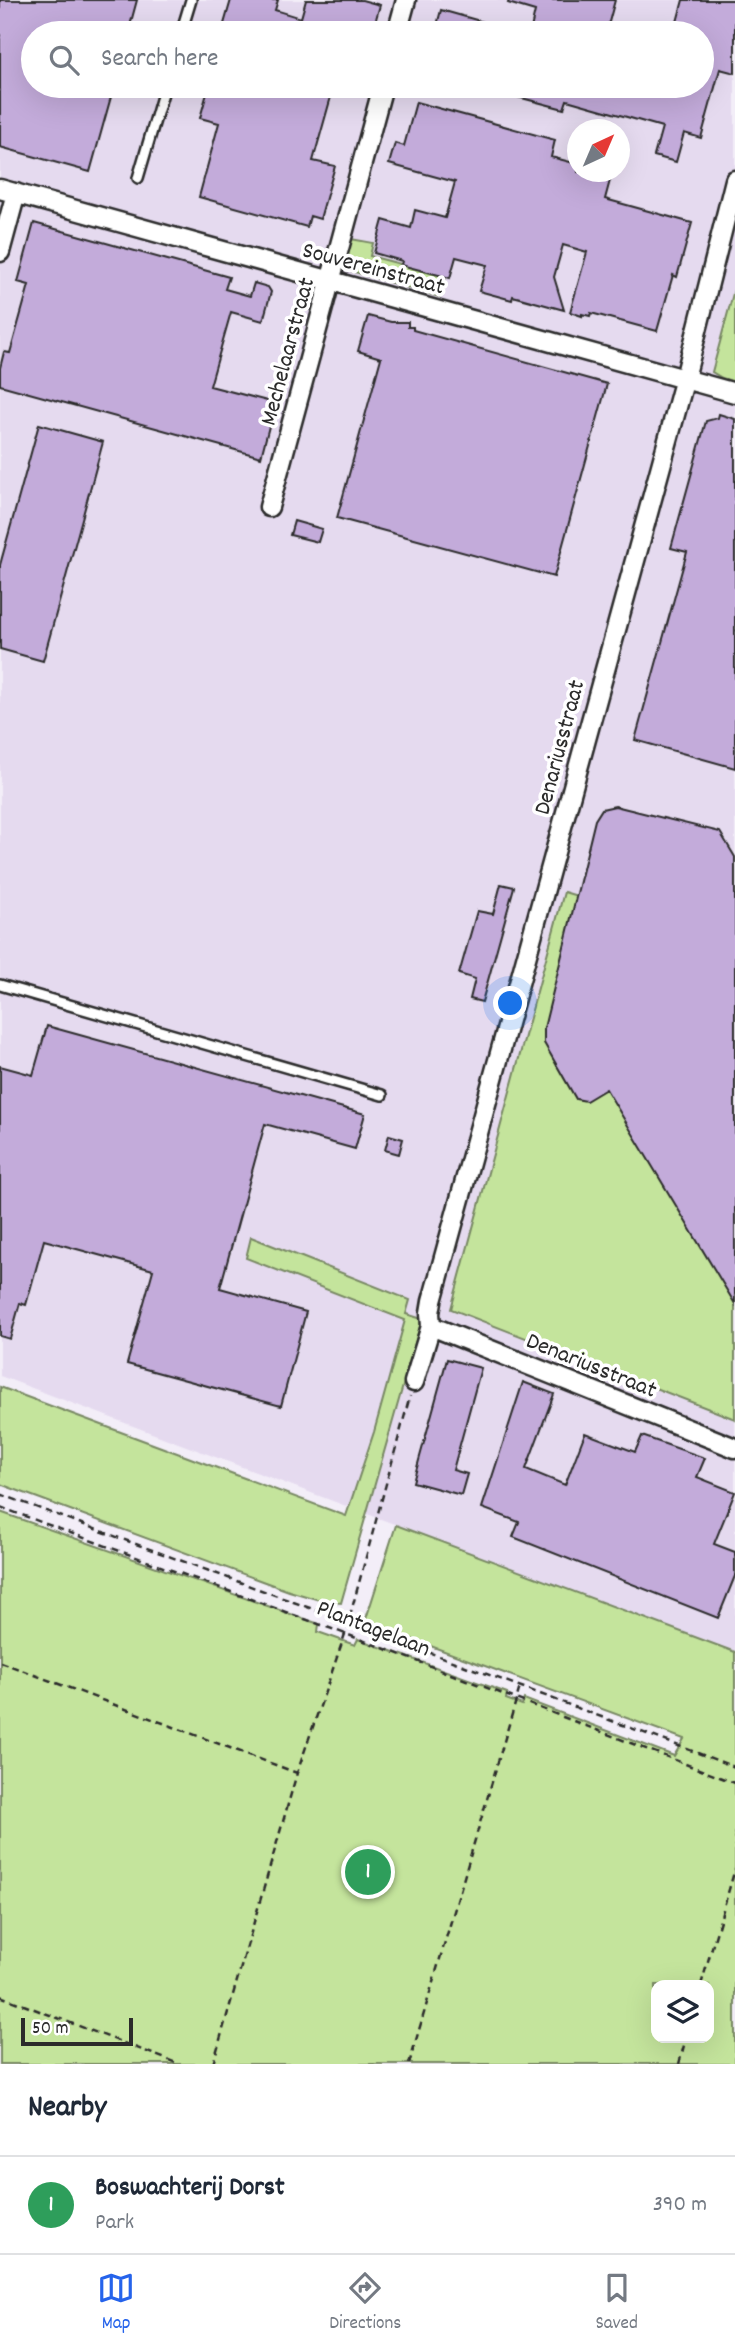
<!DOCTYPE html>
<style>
body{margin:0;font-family:Dekko,sans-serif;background:#f6f6f7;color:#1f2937}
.controls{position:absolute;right:21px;bottom:21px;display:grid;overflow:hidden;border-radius:14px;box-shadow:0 7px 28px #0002}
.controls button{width:63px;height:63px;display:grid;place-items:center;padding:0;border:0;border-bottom:2px solid #e0e1e3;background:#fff;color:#1f2937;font:35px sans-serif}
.compass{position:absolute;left:567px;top:119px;width:63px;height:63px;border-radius:50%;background:#fff;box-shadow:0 7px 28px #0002;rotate:44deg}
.scale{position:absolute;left:21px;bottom:18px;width:112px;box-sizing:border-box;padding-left:7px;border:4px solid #2b2b2b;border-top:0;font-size:19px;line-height:24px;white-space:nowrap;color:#2b2b2b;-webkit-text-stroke:5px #fff;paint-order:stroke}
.you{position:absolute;left:511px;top:1004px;width:24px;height:24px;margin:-18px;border:5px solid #fff;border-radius:50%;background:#1a73e8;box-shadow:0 0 0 10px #1a73e833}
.badge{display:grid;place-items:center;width:46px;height:46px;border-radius:50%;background:#2563eb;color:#fff;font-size:23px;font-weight:700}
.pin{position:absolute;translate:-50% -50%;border:4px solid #fff;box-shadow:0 2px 7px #0006}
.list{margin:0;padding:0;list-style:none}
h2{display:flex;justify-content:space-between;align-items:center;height:91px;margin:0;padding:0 28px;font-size:30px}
h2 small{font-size:23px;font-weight:400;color:#747a83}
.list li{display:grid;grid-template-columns:46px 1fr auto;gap:21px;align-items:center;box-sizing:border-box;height:98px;padding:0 28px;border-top:2px solid #e0e1e3}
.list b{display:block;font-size:26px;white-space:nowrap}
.list p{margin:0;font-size:23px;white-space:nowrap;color:#747a83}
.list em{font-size:23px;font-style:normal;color:#747a83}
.icon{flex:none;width:38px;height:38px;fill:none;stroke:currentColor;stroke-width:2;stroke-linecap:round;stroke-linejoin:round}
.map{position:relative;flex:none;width:735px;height:2064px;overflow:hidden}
.search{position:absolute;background:#fff;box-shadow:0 7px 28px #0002;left:21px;right:21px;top:21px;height:77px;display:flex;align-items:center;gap:18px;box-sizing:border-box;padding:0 24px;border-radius:38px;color:#747a83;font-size:26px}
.sheet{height:189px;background:#fff}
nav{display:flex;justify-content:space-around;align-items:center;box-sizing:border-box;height:98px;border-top:2px solid #e0e1e3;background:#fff;font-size:19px;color:#747a83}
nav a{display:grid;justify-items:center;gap:4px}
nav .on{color:#2563eb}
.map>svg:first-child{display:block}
</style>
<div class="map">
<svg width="735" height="2064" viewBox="0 0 735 2064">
<rect width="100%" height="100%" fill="#f3eef8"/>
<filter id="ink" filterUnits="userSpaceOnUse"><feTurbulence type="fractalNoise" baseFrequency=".0143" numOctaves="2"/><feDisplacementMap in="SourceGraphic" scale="14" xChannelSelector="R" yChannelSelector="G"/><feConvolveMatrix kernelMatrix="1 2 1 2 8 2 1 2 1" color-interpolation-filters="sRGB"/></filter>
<g filter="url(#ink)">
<path fill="#e5daef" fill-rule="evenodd" d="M0 0H735V944L605 1370 735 1419V1652L0 1376ZM33 33H702V86H33ZM578 130H620V172H578Z"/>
<path fill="#c4e49c" stroke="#788864" stroke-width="2" fill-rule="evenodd" d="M351 239 373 243 370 256 446 276 440 297 351 271 346 257Z
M735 286V382L722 378 712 372Z
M564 892 735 944V1419L451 1309Z
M251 1237 410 1300 406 1314 422 1319 341 1603 323 1601 289 1591 0 1484V1387L346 1516 374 1432 405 1320 246 1258Z
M0 1512 319 1624 318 1632 355 1645 358 1639 507 1693 506 1699 522 1705 524 1699 674 1756 684 1739 365 1622 396 1525 735 1652V2064H0ZM656 1985H709V2038H656Z"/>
<path fill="#c3abda" stroke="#2b2b2b" stroke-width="2" d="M0 0H137L128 33H33V86H114L90 172 0 147Z
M231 0H278L275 10 301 18 306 0H362L380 5 372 33H231L222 31Z
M509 0H615L606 33H585L571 29V33H530L535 11 508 3Z
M683 0H735V73L720 69 701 138 684 133 676 162 654 156 662 127 567 100 564 109 491 90V86H702V33H674Z
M441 10 512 30V33H435Z
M209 86H334L313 161 335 166 320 219 310 216 307 227 199 197 219 123 200 118Z
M416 102 555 140 551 157 578 164V172L612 173 605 199 692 223 677 277 673 275 657 331 591 313 590 316 582 314V316L570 312 587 252 563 245 554 277 564 310 513 296 512 300 479 291 487 265 456 257 450 278 401 265 402 261 374 253 383 220 411 228 415 210 445 218 455 182 389 164 395 143 404 146Z
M34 223 229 277 225 289 250 296 254 283 268 287 271 292 263 321 231 312 210 386 275 403 261 457 0 385V368L4 352 10 353 29 285 18 282Z
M368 316 391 322H408V327H413V330L607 384 554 577 337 518 381 358 358 351Z
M719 414 735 419V768L635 740 687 552 671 548 706 421 718 418Z
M39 424 103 442 43 661 0 649V565Z
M294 521 322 529 318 542 290 535Z
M615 806 720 832 735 857V1304L606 1089 586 1101 576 1099 544 1043V1028L595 820 602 809Z
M501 884 514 887 482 1002 470 999 475 979 459 974 477 911 493 914Z
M47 1026 365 1114 355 1149 265 1124 220 1288 306 1312 281 1406 127 1364 153 1270 44 1240 26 1305 20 1303 10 1339 0 1336V1066L33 1075Z
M389 1135 403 1139 399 1154 385 1150Z
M447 1359 481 1368 453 1470 467 1474 461 1495 413 1482Z
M523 1382 554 1394 526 1469 565 1485 585 1433 635 1452 642 1436 705 1458 697 1477 735 1492 714 1544 735 1552V1576L718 1618 513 1537 519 1522 482 1508Z"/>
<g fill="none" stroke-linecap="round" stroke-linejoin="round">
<g stroke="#2b2b2b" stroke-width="14">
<path id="lane" d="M181 33 191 0
M138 178 165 86
M0 985 382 1095"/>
</g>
<g stroke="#2b2b2b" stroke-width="23">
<path id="street" d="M397 33 406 0
M0 189 735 393
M0 252 16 193
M269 507 383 86
M431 1326 735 1448
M414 1382 431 1326 430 1313 432 1301 685 378 735 180"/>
</g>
<path stroke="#2b2b2b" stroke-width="2.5" stroke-dasharray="7 5" stroke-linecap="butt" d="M0 1494 348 1622 735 1767
M0 1507 362 1640 735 1783
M0 1662 297 1773
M701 1985 735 1869
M0 1996 179 2064
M213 2064 297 1773 345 1634 410 1396
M409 2064 520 1687
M679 2064 686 2038"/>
<use href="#lane" stroke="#fff" stroke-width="9"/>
<use href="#street" stroke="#fff" stroke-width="18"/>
</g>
</g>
<g text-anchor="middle" stroke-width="7" stroke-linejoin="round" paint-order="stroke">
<g font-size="24" fill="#2b2b2b" stroke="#fff">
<text transform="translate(374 267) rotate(15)" y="8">Souvereinstraat</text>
<text transform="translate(286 351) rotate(-75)" y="8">Mechelaarstraat</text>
<text transform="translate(558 747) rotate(-75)" y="8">Denariusstraat</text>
<text transform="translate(592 1364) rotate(22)" y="8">Denariusstraat</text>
<text transform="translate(374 1627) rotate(21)" y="8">Plantagelaan</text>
</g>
</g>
</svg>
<div class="controls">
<button><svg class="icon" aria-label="layers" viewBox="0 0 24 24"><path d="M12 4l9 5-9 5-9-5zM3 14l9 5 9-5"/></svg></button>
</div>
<svg class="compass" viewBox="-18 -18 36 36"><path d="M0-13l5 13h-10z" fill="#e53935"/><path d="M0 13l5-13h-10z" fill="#747a83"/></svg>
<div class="scale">50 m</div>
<div class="you"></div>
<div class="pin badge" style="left:368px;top:1872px;background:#2e9e5b">1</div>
<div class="search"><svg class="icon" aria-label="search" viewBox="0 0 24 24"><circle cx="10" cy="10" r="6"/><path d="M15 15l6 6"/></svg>Search here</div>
</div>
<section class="sheet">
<h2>Nearby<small></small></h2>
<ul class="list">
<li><span class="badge" style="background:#2e9e5b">1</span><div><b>Boswachterij Dorst</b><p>Park</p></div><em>390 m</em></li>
</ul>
</section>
<nav>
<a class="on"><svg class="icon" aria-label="map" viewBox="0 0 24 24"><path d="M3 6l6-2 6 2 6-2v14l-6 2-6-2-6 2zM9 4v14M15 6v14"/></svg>Map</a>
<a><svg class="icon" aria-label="directions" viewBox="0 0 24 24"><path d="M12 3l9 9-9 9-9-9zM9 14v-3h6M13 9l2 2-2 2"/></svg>Directions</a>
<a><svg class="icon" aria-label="saved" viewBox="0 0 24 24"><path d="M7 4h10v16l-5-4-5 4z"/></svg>Saved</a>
</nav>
